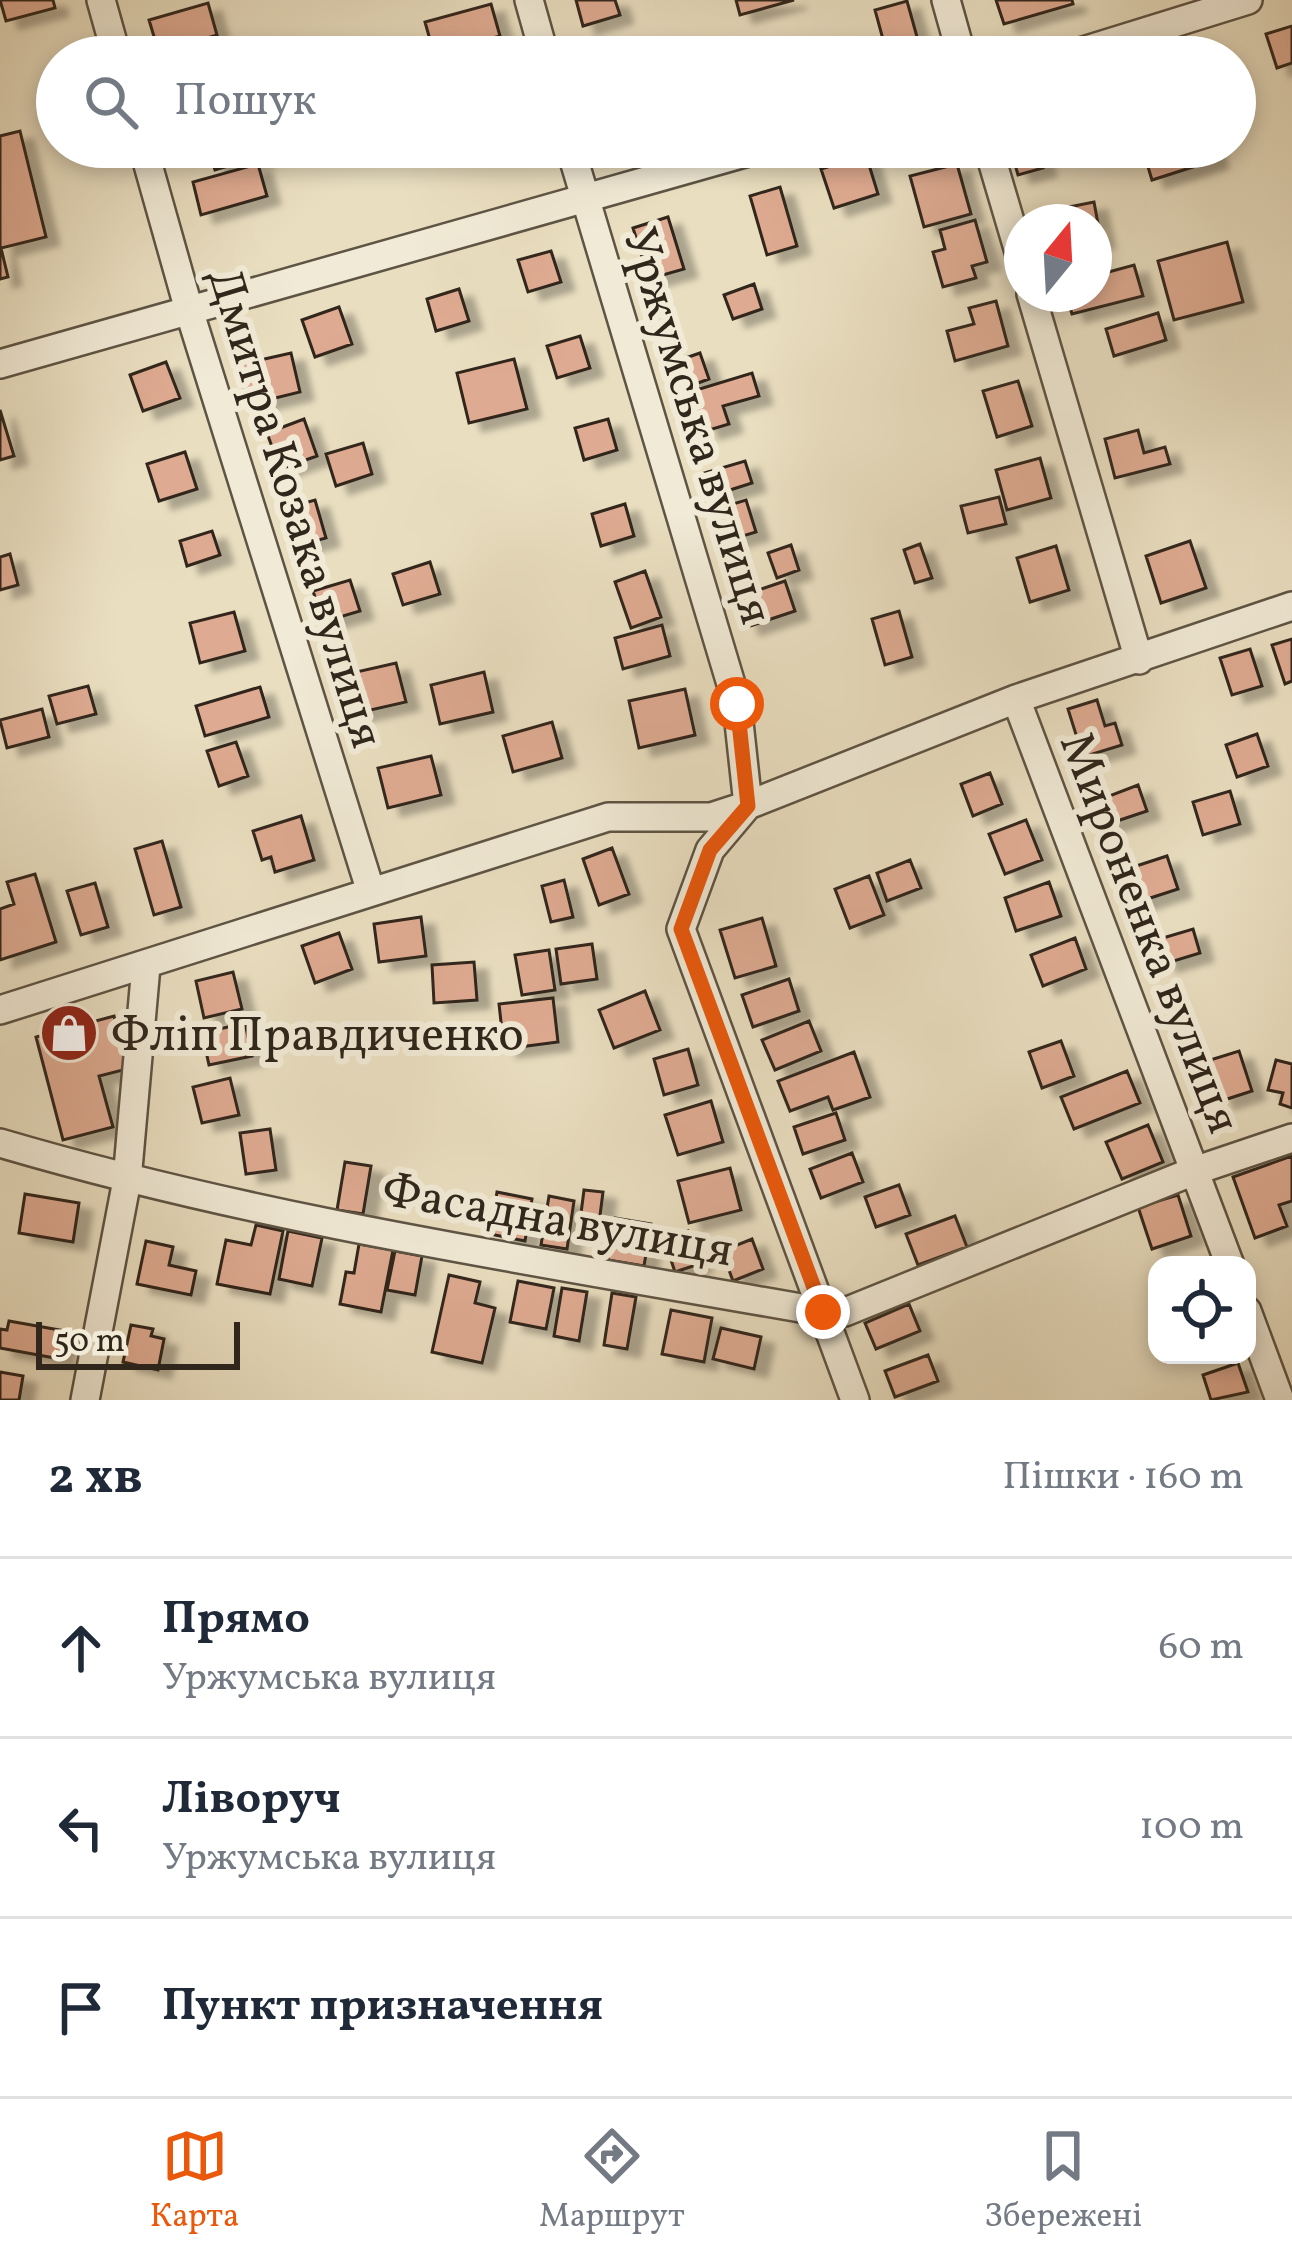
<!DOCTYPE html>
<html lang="uk">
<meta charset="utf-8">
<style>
body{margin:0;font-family:Vollkorn,serif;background:#f2f2f3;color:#1f2937}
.controls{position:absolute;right:36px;bottom:36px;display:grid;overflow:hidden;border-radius:24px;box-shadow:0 6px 18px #0003}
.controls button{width:108px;height:108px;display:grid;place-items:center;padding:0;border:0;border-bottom:3px solid #e0e1e3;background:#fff;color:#1f2937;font:60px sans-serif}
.compass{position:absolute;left:1004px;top:204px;width:108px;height:108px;border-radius:50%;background:#fff;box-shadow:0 6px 18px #0003;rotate:18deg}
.scale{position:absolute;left:36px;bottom:30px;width:204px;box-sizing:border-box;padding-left:12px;border:6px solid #30261b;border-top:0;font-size:33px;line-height:42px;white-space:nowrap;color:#30261b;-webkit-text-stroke:9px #f1ead6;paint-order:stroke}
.stop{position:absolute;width:36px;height:36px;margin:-27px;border:9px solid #ea580c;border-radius:50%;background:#fff}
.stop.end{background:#ea580c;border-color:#fff;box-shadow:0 3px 12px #0008}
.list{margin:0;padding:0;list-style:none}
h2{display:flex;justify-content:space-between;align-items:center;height:156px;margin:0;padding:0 48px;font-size:51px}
h2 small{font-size:39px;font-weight:400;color:#747a83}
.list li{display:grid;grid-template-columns:78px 1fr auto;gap:36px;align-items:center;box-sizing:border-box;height:180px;padding:0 48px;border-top:3px solid #e0e1e3}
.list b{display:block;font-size:45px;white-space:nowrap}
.list p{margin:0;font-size:39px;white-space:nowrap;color:#747a83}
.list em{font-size:39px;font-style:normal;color:#747a83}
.icon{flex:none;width:66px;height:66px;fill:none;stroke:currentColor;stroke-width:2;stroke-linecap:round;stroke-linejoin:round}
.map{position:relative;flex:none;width:1292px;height:1400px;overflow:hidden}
.search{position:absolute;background:#fff;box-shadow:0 6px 18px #0003;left:36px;right:36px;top:36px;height:132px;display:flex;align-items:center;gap:30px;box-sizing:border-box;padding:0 42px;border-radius:66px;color:#747a83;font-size:45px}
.sheet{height:696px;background:#fff}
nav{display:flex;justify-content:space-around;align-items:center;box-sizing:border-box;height:168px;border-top:3px solid #e0e1e3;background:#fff;font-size:33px;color:#747a83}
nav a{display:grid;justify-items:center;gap:6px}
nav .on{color:#ea580c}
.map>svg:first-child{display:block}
</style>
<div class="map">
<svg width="1292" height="1400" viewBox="0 0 1292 1400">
<defs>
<filter id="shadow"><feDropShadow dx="13" dy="8" stdDeviation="3" flood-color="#0004"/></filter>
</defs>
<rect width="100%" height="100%" fill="#e9dec0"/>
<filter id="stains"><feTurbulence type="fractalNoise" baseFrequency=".00167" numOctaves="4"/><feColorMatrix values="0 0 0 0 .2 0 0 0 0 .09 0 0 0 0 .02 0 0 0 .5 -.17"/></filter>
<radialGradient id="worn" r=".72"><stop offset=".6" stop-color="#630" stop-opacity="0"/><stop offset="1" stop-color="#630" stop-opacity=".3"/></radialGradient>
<path fill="#deaa91" stroke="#30261b" stroke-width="3" filter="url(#shadow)" d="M0 0H53L55 8 6 21Z
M576 0H615L620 15 583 26Z
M736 0H794L740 15Z
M996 0H1072L1073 4 1004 24Z
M907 1 919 44 887 54 875 10Z
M208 3 217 35 159 53 149 20Z
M491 4 500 36 434 54 425 22Z
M1292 26V63L1277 68 1266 34Z
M256 41 261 57H198Z
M20 131 46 237 1 248 8 277 0 279V136Z
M208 147H261L263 156 215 170Z
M1010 147H1037L1043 168 1018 175Z
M1142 147H1211L1215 160 1152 180Z
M866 155 878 194 834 208 821 169Z
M258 164 267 196 201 215 193 182Z
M957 164 971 214 924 227 910 176Z
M780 187 797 246 767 255 750 196Z
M1094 202 1101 240 1094 241V222H1051L1049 211Z
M668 217 684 269 649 279 633 228Z
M975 220 987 262 972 266 976 278 943 287 933 252 945 249 940 230Z
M1227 242 1243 302 1174 320 1158 261Z
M551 251 561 282 528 292 518 260Z
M1134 265 1143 296 1072 314 1066 294H1094V276Z
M754 284 762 309 733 319 724 295Z
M459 289 469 321 436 331 427 299Z
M996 301 1008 346 955 361 947 331 974 324 969 308Z
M339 307 352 344 315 357 302 320Z
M1158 313 1166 340 1114 356 1106 329Z
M580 336 590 368 557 378 547 346Z
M291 353 300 392 247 405 238 365Z
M700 353 709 379 687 387 677 361Z
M514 359 527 409 469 423 457 373Z
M166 362 180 398 143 411 130 375Z
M752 373 759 396 723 406 729 424 706 431 693 391Z
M1018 381 1032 426 997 437 983 391Z
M0 410 14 456 0 460Z
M304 419 317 456 280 469 267 433Z
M608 419 617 450 584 460 575 428Z
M1138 430 1144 453 1165 447 1170 464 1115 478 1105 439Z
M363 443 372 474 336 486 326 454Z
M185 452 197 489 159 501 147 464Z
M1040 458 1051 498 1007 510 996 470Z
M745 461 752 483 708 497 701 474Z
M999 497 1006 524 968 533 961 506Z
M315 500 326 538 293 547 283 509Z
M746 500 756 532 723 542 713 510Z
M625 504 634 536 601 546 592 514Z
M212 531 220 555 187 566 180 541Z
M1190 541 1206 588 1161 603 1146 556Z
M920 544 932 578 915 583 904 550Z
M791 545 799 570 777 578 768 553Z
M1056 546 1069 590 1030 602 1017 558Z
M10 554 18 585 0 590V557Z
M430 562 440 594 403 605 393 574Z
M645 571 661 617 631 628 615 582Z
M350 580 360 611 323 622 313 591Z
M785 581 795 611 747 627 738 597Z
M899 611 912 657 885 665 872 619Z
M234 612 245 651 200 663 190 623Z
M662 625 670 656 623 669 615 638Z
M1292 639V681L1285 684 1272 645Z
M1250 649 1262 686 1232 695 1220 658Z
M396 663 406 702 353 714 343 675Z
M484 672 493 712 440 724 431 685Z
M88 686 96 714 57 724 49 696Z
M260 687 269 717 205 736 196 706Z
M685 689 695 735 639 748 629 701Z
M1097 700 1105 726 1115 723 1122 745 1083 757 1068 709Z
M42 709 49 737 7 748 0 720Z
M552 722 562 758 513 772 503 736Z
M1257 734 1268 766 1237 777 1226 745Z
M236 742 248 776 219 786 207 751Z
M431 756 441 795 388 808 378 768Z
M990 773 1002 804 973 816 961 784Z
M1138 785 1147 811 1105 825 1096 801Z
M1230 791 1240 824 1203 835 1193 802Z
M301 816 314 860 275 872 271 857 262 860 253 831Z
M1026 820 1042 860 1005 874 989 834Z
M162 841 181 907 154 915 135 849Z
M612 848 629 894 599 905 583 859Z
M1167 856 1178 889 1138 902 1127 869Z
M910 860 921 888 887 901 877 873Z
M35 874 56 942 0 960V909L14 904 7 882Z
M869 876 884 915 850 928 835 889Z
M564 880 573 917 551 922 542 886Z
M1049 882 1061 916 1016 931 1005 898Z
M95 883 108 927 81 935 67 891Z
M421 917 426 956 379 962 374 924Z
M762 918 776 966 735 978 720 930Z
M1193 929 1200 953 1164 964 1156 940Z
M339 933 352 969 315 983 302 946Z
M1075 938 1086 969 1043 986 1031 955Z
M592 944 597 979 561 984 556 949Z
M549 950 555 990 522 995 515 955Z
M474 962 477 1000 434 1003 432 965Z
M233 972 242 1009 204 1018 196 981Z
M789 979 799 1011 753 1027 742 995Z
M645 991 660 1030 614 1048 599 1010Z
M553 998 558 1042 504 1049 499 1004Z
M114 1016 127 1069 99 1076 113 1127 63 1140 36 1037Z
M809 1021 821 1051 775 1070 762 1040Z
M245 1023 252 1056 209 1065 202 1033Z
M1061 1041 1074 1076 1042 1088 1029 1052Z
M688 1049 698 1085 664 1095 654 1059Z
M1239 1051 1252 1091 1221 1101 1207 1061Z
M854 1052 870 1097 833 1110 828 1097 790 1111 778 1081Z
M1276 1060 1292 1064V1108L1280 1104 1283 1093 1268 1090Z
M1127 1071 1140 1103 1074 1129 1061 1097Z
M230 1078 239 1115 202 1123 193 1087Z
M711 1101 723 1142 678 1155 665 1115Z
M836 1113 845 1140 803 1154 794 1127Z
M1148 1125 1163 1162 1122 1179 1106 1142Z
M270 1129 276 1170 246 1174 240 1133Z
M852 1153 863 1182 821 1198 810 1169Z
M1292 1156V1201L1279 1205 1287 1226 1255 1238 1233 1177Z
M345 1162 371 1166 363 1214 337 1210Z
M730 1168 741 1210 689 1223 678 1181Z
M899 1185 910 1215 876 1227 865 1197Z
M584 1190 603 1192 598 1231 579 1229Z
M497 1192 532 1199 525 1241 490 1234Z
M25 1194 79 1203 73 1242 19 1233Z
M1178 1195 1191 1236 1152 1249 1138 1207Z
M549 1196 574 1201 567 1249 541 1245Z
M955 1216 967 1247 918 1265 906 1234Z
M615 1218 651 1224 644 1266 608 1260Z
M256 1225 283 1231 270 1294 217 1284 226 1240 251 1245Z
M288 1231 322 1238 312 1286 279 1279Z
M688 1231 699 1264 675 1272 664 1239Z
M752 1239 763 1269 733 1281 722 1251Z
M146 1241 173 1247 169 1265 196 1271 191 1295 137 1284Z
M359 1244 393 1250 381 1312 340 1304 346 1272 354 1273Z
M395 1251 422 1256 415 1295 387 1290Z
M449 1275 480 1282 475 1303 495 1308 482 1363 432 1352Z
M518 1281 554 1288 546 1329 510 1322Z
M562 1288 587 1292 579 1341 554 1336Z
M612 1293 636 1297 627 1349 604 1345Z
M909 1304 920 1331 876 1349 865 1323Z
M671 1310 712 1318 704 1362 662 1354Z
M9 1321 65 1331 60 1359 0 1348V1329L7 1330Z
M131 1325 153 1329 151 1336 164 1339 158 1370 123 1362Z
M721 1328 761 1337 754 1369 713 1359Z
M928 1355 938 1381 895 1397 885 1371Z
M1238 1363 1248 1392 1211 1400 1203 1375Z
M0 1372 23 1376 19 1400H0Z"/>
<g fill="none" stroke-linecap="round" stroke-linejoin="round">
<g stroke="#5e5444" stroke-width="32">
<path id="minor" d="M101 0 117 57
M529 0 545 57
M946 0 962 57
M1064 57 1248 0
M143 147 189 310 371 892
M570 147 737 704 748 805 710 850 681 929 855 1400
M988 147 1022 262
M1031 294 1139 660
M0 364 766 147
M1016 699 1230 1265
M0 1010 608 817H711L748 805 1016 699 1292 606
M0 1143C268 1222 547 1263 823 1312H845L1194 1171 1292 1138
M1247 1311 1280 1400
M85 1400 127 1180 146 966"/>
</g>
<use href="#minor" stroke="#f1ead6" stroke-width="27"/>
</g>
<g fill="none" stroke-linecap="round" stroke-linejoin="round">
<path stroke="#ea580c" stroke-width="15" d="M737 704 748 806 710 850 681 929 823 1312"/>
</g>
<defs>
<g id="shop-disc" transform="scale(3)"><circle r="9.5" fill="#8f2418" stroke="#f1ead6"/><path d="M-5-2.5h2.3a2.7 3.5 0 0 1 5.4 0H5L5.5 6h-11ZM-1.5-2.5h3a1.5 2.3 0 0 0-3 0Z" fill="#fff"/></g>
</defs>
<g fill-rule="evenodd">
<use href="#shop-disc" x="69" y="1033"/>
</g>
<g text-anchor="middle" stroke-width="12" stroke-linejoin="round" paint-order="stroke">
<g font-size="48" fill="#30261b" stroke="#f1ead6">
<text transform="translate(700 425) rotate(73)" y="17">Уржумська вулиця</text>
<text transform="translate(298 507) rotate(73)" y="17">Дмитра Козака вулиця</text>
<text transform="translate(1152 932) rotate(69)" y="17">Мироненка вулиця</text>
<text transform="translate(558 1218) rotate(10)" y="17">Фасадна вулиця</text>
</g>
<g font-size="48" fill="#30261b" stroke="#f1ead6" text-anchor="start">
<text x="111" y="1050">Фліп Правдиченко</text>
</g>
</g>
<rect width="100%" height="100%" filter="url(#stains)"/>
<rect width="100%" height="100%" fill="url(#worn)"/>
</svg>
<div class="controls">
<button><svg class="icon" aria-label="locate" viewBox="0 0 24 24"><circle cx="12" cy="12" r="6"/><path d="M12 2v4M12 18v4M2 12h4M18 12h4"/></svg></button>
</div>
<svg class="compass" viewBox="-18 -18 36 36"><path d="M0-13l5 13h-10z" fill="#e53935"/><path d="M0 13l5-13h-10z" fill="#747a83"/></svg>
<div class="scale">50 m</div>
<div class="stop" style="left:737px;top:704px"></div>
<div class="stop end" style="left:823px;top:1312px"></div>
<div class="search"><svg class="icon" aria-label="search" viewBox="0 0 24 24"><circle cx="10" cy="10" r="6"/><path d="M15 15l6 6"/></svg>Пошук</div>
</div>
<section class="sheet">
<h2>2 хв<small>Пішки · 160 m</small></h2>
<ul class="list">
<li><svg class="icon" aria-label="ahead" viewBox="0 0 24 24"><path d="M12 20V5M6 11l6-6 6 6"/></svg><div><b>Прямо</b><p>Уржумська вулиця</p></div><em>60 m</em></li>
<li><svg class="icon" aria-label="left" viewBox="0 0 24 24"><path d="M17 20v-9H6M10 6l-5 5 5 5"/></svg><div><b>Ліворуч</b><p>Уржумська вулиця</p></div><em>100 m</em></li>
<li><svg class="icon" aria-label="arrive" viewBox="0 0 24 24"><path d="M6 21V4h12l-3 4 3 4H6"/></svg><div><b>Пункт призначення</b></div></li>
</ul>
</section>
<nav>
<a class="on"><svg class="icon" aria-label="map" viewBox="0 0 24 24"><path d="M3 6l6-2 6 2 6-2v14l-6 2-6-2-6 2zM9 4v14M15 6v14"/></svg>Карта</a>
<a><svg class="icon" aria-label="directions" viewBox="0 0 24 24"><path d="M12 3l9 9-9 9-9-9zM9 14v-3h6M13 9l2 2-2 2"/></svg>Маршрут</a>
<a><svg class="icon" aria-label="saved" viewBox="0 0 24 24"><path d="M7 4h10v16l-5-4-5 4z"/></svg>Збережені</a>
</nav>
